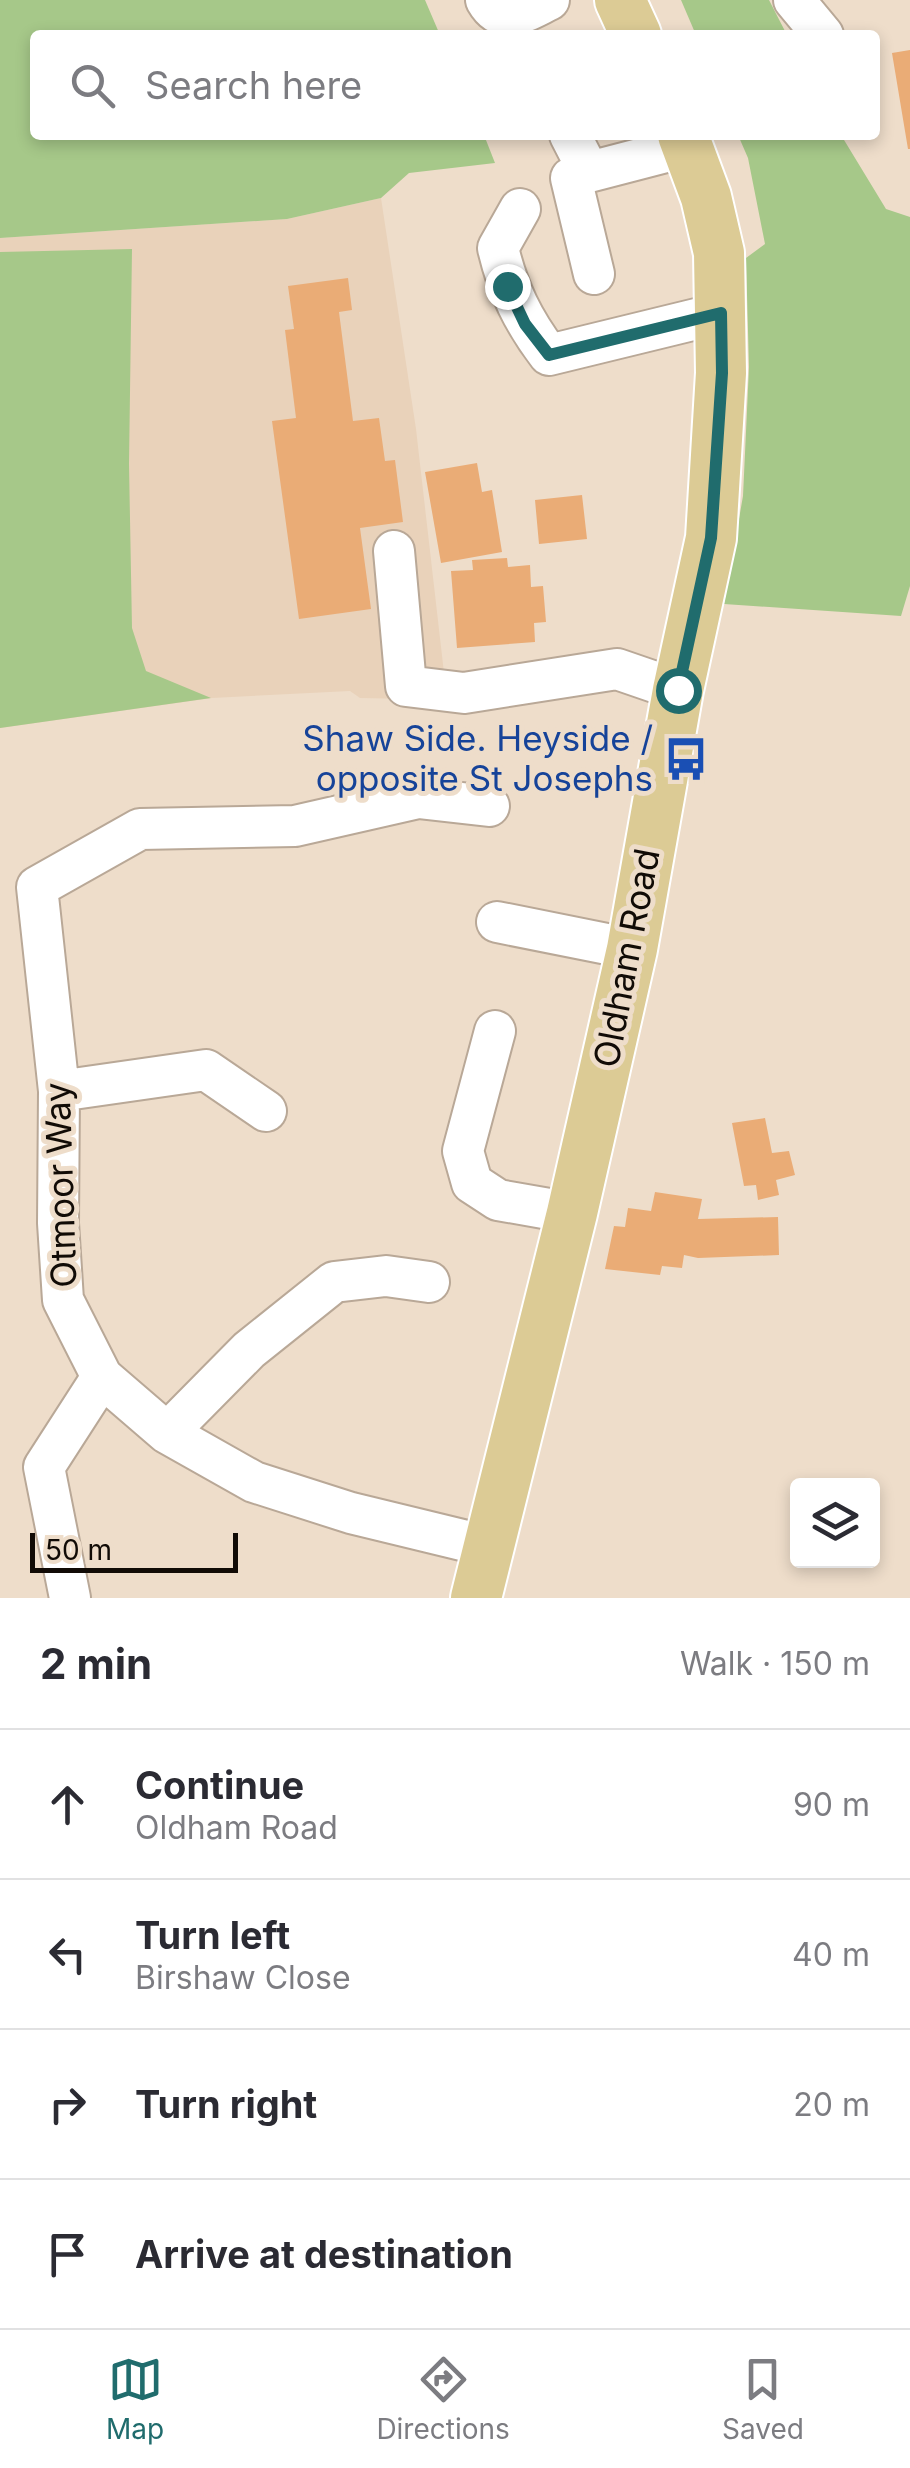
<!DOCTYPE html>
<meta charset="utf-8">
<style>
body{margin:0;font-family:Inter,sans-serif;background:#f2f2f3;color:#2b2b33}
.controls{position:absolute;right:30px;bottom:30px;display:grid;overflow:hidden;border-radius:10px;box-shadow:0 5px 15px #0003}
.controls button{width:90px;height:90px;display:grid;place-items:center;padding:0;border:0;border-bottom:2px solid #e1e1e2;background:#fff;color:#2b2b33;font:50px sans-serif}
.scale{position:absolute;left:30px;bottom:25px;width:208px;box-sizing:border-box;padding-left:10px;border:5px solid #110b06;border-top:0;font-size:28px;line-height:35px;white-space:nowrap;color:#110b06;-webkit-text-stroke:8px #eeddca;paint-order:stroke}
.stop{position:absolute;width:30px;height:30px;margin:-22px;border:8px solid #206c6d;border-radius:50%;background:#fff}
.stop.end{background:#206c6d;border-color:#fff;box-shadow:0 2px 10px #0008}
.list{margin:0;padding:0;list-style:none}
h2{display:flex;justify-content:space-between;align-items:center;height:130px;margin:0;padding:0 40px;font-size:42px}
h2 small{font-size:32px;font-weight:400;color:#7c7c81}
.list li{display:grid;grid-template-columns:65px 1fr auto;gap:30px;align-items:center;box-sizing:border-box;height:150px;padding:0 40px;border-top:2px solid #e1e1e2}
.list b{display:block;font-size:38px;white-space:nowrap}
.list p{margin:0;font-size:32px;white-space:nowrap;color:#7c7c81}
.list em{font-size:32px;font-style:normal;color:#7c7c81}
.icon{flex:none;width:55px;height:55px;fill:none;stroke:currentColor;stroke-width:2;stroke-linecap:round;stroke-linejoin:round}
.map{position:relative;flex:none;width:910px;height:1598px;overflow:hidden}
.search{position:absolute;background:#fff;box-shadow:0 5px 15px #0003;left:30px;right:30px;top:30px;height:110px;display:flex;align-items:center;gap:25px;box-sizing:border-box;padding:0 35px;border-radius:10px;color:#7c7c81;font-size:38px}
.sheet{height:730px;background:#fff}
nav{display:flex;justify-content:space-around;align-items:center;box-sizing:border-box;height:140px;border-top:2px solid #e1e1e2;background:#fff;font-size:28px;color:#7c7c81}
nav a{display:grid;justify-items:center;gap:5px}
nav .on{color:#206c6d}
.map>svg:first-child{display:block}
</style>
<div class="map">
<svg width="910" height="1598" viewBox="0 0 910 1598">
<rect width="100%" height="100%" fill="#eeddca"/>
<path fill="#e9d2ba" d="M381 198 416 429 444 673 466 700 360 698 350 691 212 698 0 728V238L287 219Z"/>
<path fill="#a6c889" d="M0 0H425L440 35H35V135H484L495 163 409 173 381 198 287 219 0 238Z
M681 0H769L787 35H696Z
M738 135H841L886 209 910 217V586L901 616 724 604 743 496 749 367 746 258 765 244 748 158Z
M132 249 129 464 132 628 146 671 211 698 0 728V252Z"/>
<path fill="#eaac76" d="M910 50V149H908L892 53Z
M348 278 352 310 339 312 353 421 379 418 385 461 395 460 403 522 360 528 371 609 299 619 272 421 296 418 285 330 294 329 288 286Z
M477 463 482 492 492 490 502 552 441 563 425 472Z
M582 495 587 539 539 544 535 500Z
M507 558 508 567 530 565 531 587 543 586 546 622 534 623 535 642 457 648 451 571 473 570 472 560Z
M765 1118 772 1153 789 1151 795 1175 776 1180 779 1195 758 1200 756 1185 744 1186 732 1123Z
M655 1192 702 1199 698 1219 778 1217 779 1255 698 1258 684 1255 682 1268 662 1266 660 1275 605 1269 614 1226 625 1227 628 1208 651 1211Z"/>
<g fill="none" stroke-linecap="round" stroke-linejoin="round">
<g stroke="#b9a897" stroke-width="44">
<path id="minor" d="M486 0C502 28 526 11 549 0
M794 0 823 35
M570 135 589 172 689 146
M589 172 571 178 594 274
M520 209 498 248C508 290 523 321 549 355L721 313
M394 551 406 686 464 693 617 669 678 690
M489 806 418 798 295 826 140 829 37 887 59 1091 58 1223 63 1300 102 1377 167 1433 254 1482 351 1513 491 1547
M497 922 632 949
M495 1031 463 1151 472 1183 498 1200 572 1213
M59 1091 206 1070 266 1111
M167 1433 249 1350 334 1282 386 1276 429 1282
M70 1598 44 1467 102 1377"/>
</g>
<g stroke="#fff" stroke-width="54">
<path id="major" d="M620 0 636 35
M476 1598 572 1213 632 949 678 690 711 538 721 373 719 253 706 197 683 135"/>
</g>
<use href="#minor" stroke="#fff" stroke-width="40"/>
<use href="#major" stroke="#dccb95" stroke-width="50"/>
</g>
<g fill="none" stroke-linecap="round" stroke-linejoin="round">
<path stroke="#206c6d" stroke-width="12" d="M507 286 525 324 549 355 721 313 722 373 711 538 678 690"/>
</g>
<defs>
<g id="bus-bare" transform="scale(3.45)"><path d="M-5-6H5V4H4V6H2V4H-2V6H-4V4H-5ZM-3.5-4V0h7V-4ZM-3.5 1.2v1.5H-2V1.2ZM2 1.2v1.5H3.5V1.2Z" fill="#1a4fb4" stroke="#eeddca" stroke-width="2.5" paint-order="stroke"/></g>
</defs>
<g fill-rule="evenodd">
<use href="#bus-bare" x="686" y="759"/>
</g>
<g text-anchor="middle" stroke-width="10" stroke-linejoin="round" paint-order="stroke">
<g font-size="35" fill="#164399" stroke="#eeddca" text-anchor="end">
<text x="653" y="751">Shaw Side. Heyside /<tspan x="653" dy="40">opposite St Josephs</tspan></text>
</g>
<g font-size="35" fill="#110b06" stroke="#eeddca">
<text transform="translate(627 958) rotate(-79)" y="12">Oldham Road</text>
<text transform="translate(61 1185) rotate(-92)" y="12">Otmoor Way</text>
</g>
</g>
</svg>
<div class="controls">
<button><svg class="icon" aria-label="layers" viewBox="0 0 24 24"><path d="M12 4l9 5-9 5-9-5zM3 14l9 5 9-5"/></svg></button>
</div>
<div class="scale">50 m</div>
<div class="stop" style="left:678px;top:690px"></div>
<div class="stop end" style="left:507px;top:286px"></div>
<div class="search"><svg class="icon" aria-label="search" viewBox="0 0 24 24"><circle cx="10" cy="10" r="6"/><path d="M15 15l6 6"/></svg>Search here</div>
</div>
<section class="sheet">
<h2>2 min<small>Walk · 150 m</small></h2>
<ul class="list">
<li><svg class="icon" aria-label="ahead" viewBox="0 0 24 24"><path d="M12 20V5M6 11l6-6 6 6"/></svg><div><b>Continue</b><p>Oldham Road</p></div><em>90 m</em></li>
<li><svg class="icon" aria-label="left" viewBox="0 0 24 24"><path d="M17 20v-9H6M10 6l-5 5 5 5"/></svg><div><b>Turn left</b><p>Birshaw Close</p></div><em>40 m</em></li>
<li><svg class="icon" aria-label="right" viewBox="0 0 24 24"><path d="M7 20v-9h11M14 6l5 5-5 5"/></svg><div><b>Turn right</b></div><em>20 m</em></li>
<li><svg class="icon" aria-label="arrive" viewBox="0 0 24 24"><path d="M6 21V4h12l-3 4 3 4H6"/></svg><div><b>Arrive at destination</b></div></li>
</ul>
</section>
<nav>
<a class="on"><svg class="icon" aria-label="map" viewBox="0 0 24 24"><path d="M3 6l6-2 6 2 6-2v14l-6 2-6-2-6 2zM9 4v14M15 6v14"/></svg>Map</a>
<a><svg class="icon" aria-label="directions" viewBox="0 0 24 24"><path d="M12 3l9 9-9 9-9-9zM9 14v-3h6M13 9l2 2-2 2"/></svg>Directions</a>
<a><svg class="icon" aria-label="saved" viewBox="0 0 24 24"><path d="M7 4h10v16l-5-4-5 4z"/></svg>Saved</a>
</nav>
